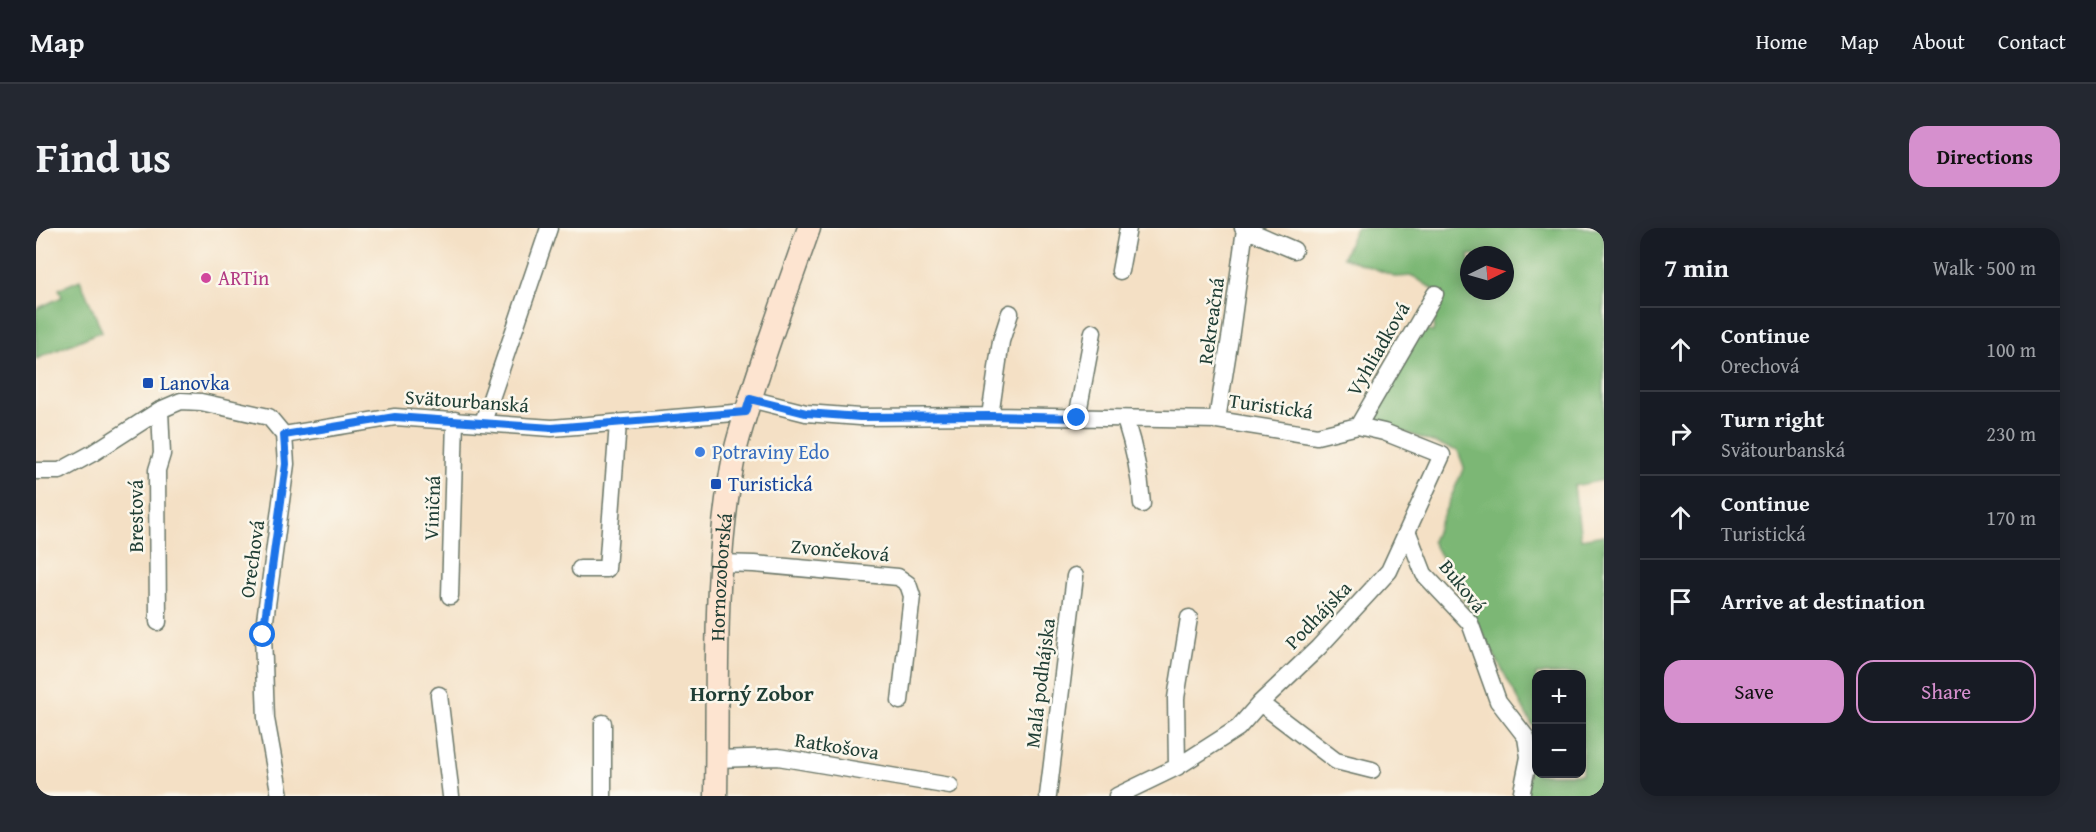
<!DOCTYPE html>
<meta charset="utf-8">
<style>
body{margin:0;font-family:"Gentium Book Plus",serif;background:#242831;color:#f1f3f6}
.controls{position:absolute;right:18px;bottom:18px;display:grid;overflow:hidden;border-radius:12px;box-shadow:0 3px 15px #0003}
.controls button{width:54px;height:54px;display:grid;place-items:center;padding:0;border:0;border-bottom:2px solid #363941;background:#171b24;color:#f1f3f6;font:30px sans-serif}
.compass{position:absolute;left:1424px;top:18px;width:54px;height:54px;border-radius:50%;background:#171b24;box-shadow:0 3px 15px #0003;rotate:85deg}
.stop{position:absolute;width:18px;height:18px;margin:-14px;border:4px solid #1a73e8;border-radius:50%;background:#fff}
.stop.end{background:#1a73e8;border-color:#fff;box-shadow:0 2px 6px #0008}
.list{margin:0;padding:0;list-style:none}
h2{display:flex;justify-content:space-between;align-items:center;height:78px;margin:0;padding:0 24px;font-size:26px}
h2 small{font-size:20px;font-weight:400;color:#9ea1a6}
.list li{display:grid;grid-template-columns:39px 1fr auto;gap:18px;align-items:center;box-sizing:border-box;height:84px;padding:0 24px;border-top:2px solid #363941}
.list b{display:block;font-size:22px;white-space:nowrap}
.list p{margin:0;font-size:20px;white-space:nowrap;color:#9ea1a6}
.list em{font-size:20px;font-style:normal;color:#9ea1a6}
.actions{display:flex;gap:12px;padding:18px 24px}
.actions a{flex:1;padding:14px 0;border:2px solid #d690ce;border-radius:18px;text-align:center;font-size:21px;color:#d690ce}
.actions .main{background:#d690ce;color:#111}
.icon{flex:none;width:33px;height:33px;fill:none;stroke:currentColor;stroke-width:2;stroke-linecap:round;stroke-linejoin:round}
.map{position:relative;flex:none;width:1568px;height:568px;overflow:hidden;border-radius:18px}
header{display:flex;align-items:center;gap:36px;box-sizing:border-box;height:84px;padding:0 30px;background:#171b24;border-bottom:2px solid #363941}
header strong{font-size:28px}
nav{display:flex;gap:33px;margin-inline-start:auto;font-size:21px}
.intro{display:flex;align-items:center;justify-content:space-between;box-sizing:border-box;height:144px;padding:0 36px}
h1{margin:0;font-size:42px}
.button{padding:15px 27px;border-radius:18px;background:#d690ce;color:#111;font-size:21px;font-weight:700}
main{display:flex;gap:36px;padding:0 36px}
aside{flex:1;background:#171b24;border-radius:18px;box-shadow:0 3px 15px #0003}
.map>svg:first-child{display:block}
</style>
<header>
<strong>Map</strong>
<nav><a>Home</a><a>Map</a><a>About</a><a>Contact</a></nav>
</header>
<div class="intro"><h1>Find us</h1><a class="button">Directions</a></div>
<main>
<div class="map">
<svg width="1568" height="568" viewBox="0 0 1568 568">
<rect width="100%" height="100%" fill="#fbf7ec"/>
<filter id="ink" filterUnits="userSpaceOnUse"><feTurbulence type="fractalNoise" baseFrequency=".0167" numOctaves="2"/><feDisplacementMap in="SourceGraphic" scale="12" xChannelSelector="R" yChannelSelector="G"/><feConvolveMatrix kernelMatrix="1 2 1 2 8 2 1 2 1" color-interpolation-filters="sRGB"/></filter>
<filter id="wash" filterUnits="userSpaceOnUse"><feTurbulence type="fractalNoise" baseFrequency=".008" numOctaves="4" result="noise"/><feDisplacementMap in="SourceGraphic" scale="24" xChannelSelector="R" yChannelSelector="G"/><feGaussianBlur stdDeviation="1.35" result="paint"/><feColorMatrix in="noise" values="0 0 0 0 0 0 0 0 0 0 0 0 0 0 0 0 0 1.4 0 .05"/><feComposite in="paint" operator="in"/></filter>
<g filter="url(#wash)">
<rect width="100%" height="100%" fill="#f4e0c5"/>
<path fill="#7cb775" stroke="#4e7a54" stroke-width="1.5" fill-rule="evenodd" d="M1320 0H1568V252L1538 258 1545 311 1568 307V568H1489L1500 510V546H1546V446H1500V504L1396 313 1428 239 1422 223 1337 193 1382 101 1397 104 1403 65 1377 48 1361 49 1307 29ZM1433 27H1469V63H1433Z
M44 52 66 103 0 131V81L26 69 23 61Z"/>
</g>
<g filter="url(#ink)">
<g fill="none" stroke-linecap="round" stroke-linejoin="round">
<g stroke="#6a7667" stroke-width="19">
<path id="street" d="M1209 1 1258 22
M1084 43 1092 0
M714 171 770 185 824 189 954 188 1181 192 1281 208 1322 198 1348 204 1406 227 1353 343 1282 420 1224 475 1202 500 1141 539 1081 568
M954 188 965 113 974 85
M1041 190 1057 104
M1089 191C1098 219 1104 246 1106 276
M1181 192 1195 104 1209 1 1207 0
M447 194 513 0
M1322 198 1399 66
M248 207 359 189 516 200 710 184
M0 243H24L57 225 124 182 145 173 165 174 233 189 248 207
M1372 305 1388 346 1434 395 1462 473 1490 509 1493 529 1485 568
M684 335 718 336 862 349 872 356 876 368 864 473
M544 341H571L582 195
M414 368 419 192
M122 394 121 242 126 226 124 182
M403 467 415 568
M1224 475 1300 533 1336 542
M567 495V568
M681 531 742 529 914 558
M1141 539 1140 470 1153 390
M244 568 230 491 227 407 250 236 248 207
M1012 568 1039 348"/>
</g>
<g stroke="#6a7667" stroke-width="25">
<g id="secondary">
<path id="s1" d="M680 568C682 453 676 337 699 224 703 206 709 189 714 172 732 114 753 57 773 0"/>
</g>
</g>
<use href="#street" stroke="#fff" stroke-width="16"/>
<use href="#secondary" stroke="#fde4d0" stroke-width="22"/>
</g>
</g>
<g fill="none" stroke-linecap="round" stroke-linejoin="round" filter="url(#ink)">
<path stroke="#1a73e8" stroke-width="8" d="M227 407 250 236 248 207 359 189 516 200 710 184 714 171 770 185 824 189 954 188 1041 190"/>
</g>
<circle fill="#d1479c" stroke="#fbf7ec" stroke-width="2" cx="170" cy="50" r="6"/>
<g fill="#1a4fb4" stroke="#fbf7ec" stroke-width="2">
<rect x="106" y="149" width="12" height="12" rx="3"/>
<rect x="674" y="250" width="12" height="12" rx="3"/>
</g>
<circle fill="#3f7fe0" stroke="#fbf7ec" stroke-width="2" cx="664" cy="224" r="6"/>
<g text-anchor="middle" stroke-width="5" stroke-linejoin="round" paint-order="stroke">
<g font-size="20" fill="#b23c85" stroke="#fbf7ec" text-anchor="start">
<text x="182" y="57">ARTin</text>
</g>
<g font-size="20" fill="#1f3d34" stroke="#fbf7ec">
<text transform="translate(1175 93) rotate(-82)" y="7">Rekreačná</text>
<text transform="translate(1342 121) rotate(-60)" y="7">Vyhliadková</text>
<text transform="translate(431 173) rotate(4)" y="7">Svätourbanská</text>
<text transform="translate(1235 178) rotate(8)" y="7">Turistická</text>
<text transform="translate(396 280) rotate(-88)" y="7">Viničná</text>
<text transform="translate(100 288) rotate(-90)" y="7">Brestová</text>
<text transform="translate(804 322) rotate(5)" y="7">Zvončeková</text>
<text transform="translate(216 331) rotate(-82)" y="7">Orechová</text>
<text dy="7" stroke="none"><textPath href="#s1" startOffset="219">Hornozoborská</textPath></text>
<text transform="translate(1427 358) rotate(51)" y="7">Buková</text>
<text transform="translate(1282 387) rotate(-46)" y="7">Podhájska</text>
<text transform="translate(1004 455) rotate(-83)" y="7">Malá podhájska</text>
<text transform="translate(801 518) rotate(9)" y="7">Ratkošova</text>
</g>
<g font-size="20" fill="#164399" stroke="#fbf7ec" text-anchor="start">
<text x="124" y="162">Lanovka</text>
<text x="692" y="263">Turistická</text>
</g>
<g font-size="20" fill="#366cbe" stroke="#fbf7ec" text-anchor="start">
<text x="676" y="231">Potraviny Edo</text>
</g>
<g font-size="22" font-weight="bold" fill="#1f3d34" stroke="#fbf7ec">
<text x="716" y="473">Horný Zobor</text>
</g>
</g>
</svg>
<div class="controls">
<button>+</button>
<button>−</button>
</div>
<svg class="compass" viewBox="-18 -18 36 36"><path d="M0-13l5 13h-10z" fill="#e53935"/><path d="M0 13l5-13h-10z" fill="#9ea1a6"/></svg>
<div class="stop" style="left:227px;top:407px"></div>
<div class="stop end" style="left:1041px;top:190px"></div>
</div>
<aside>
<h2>7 min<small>Walk · 500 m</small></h2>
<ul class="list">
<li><svg class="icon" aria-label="ahead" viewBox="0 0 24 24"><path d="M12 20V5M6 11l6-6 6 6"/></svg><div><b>Continue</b><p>Orechová</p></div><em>100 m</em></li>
<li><svg class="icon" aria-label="right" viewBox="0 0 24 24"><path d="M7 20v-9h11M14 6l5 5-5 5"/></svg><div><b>Turn right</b><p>Svätourbanská</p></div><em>230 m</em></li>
<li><svg class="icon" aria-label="ahead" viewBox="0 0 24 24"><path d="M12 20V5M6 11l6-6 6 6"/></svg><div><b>Continue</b><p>Turistická</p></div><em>170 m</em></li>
<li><svg class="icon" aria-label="arrive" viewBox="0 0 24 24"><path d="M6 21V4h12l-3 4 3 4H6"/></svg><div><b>Arrive at destination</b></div></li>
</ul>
<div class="actions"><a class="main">Save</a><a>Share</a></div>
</aside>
</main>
